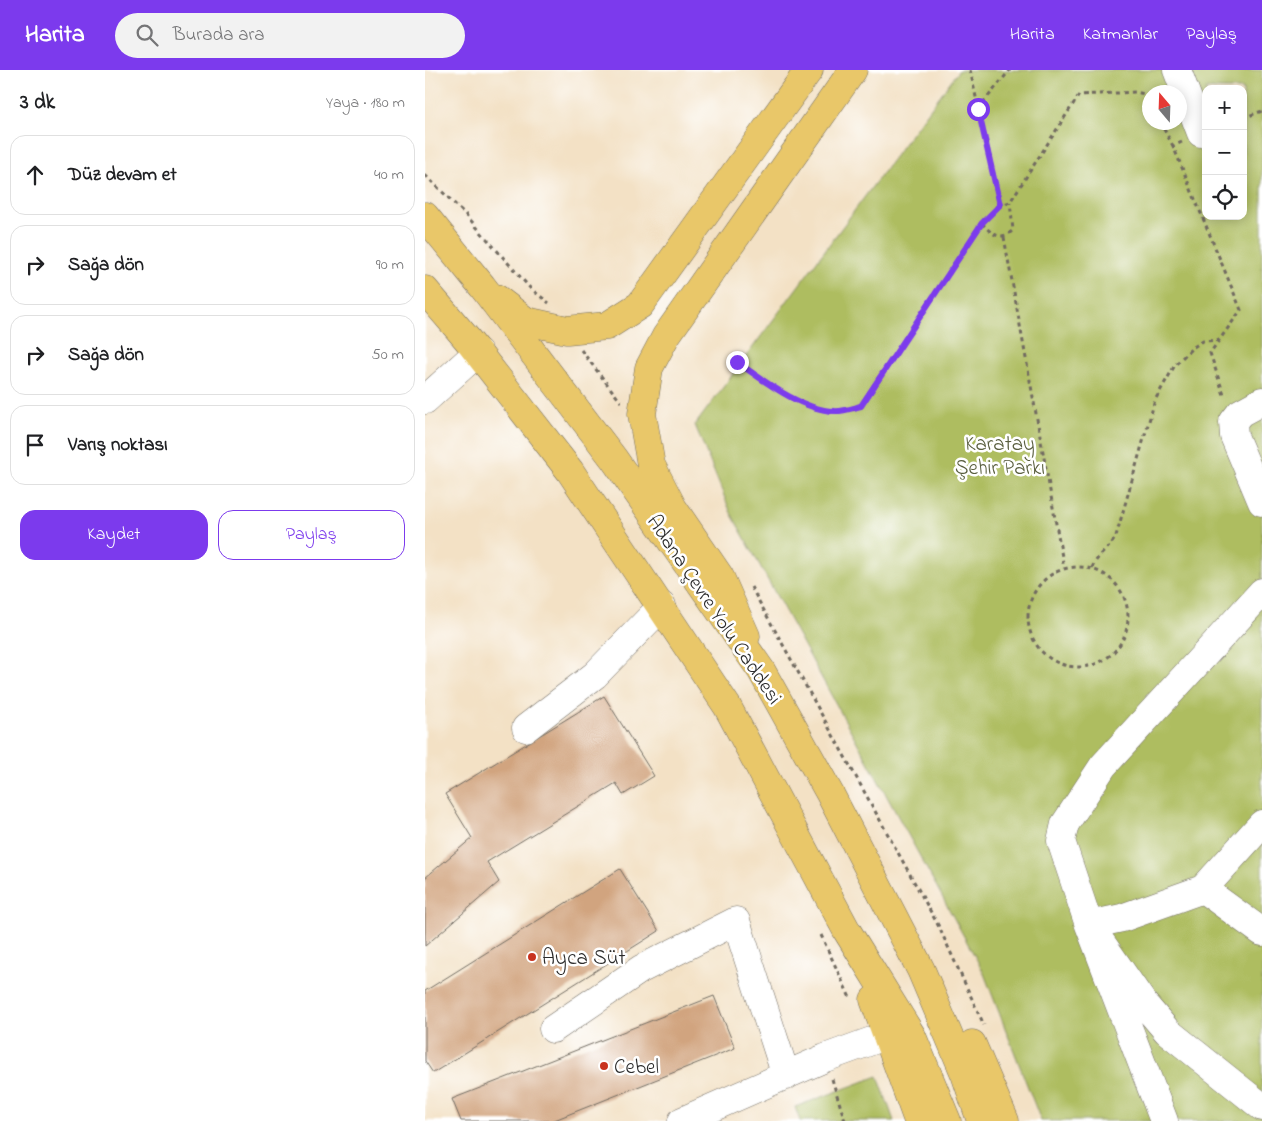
<!DOCTYPE html>
<html lang="tr">
<meta charset="utf-8">
<style>
body{margin:0;font-family:"Indie Flower",sans-serif;background:#f2f2f2;color:#202124}
.controls{position:absolute;right:15px;top:15px;display:grid;overflow:hidden;border-radius:10px;box-shadow:0 2px 12px #0003}
.controls button{width:45px;height:45px;display:grid;place-items:center;padding:0;border:0;border-bottom:1px solid #e0e0e0;background:#fff;color:#202124;font:25px sans-serif}
.compass{position:absolute;left:717px;top:15px;width:45px;height:45px;border-radius:50%;background:#fff;box-shadow:0 2px 12px #0003;rotate:341deg}
.stop{position:absolute;width:15px;height:15px;margin:-11px;border:4px solid #7c3aed;border-radius:50%;background:#fff}
.stop.end{background:#7c3aed;border-color:#fff;box-shadow:0 1px 5px #0008}
.list{margin:0;padding:0;list-style:none}
h2{display:flex;justify-content:space-between;align-items:center;height:65px;margin:0;padding:0 20px;font-size:21px}
h2 small{font-size:16px;font-weight:400;color:#757577}
.list li{display:grid;grid-template-columns:32px 1fr auto;gap:15px;align-items:center;box-sizing:border-box;height:80px;margin:0 10px 10px;padding:0 10px;border:1px solid #e0e0e0;border-radius:15px}
.list b{display:block;font-size:19px;white-space:nowrap}
.list em{font-size:16px;font-style:normal;color:#757577}
.actions{display:flex;gap:10px;padding:15px 20px}
.actions a{flex:1;padding:11px 0;border:1px solid #7c3aed;border-radius:15px;text-align:center;font-size:18px;color:#7c3aed}
.actions .main{background:#7c3aed;color:#fff}
.icon{flex:none;width:28px;height:28px;fill:none;stroke:currentColor;stroke-width:2;stroke-linecap:round;stroke-linejoin:round}
.map{position:relative;flex:none;width:837px;height:1051px;overflow:hidden}
header{display:flex;align-items:center;gap:30px;box-sizing:border-box;height:70px;padding:0 25px;background:#7c3aed;color:#fff}
header strong{font-size:24px}
nav{display:flex;gap:28px;margin-inline-start:auto;font-size:18px}
.search{width:350px;height:45px;background:#f2f2f2;display:flex;align-items:center;gap:12px;box-sizing:border-box;padding:0 18px;border-radius:28px;color:#757577;font-size:19px}
main{display:flex}
aside{flex:1;background:#fff}
.map>svg:first-child{display:block}
</style>
<header>
<strong>Harita</strong>
<div class="search"><svg class="icon" aria-label="search" viewBox="0 0 24 24"><circle cx="10" cy="10" r="6"/><path d="M15 15l6 6"/></svg>Burada ara</div>
<nav><a>Harita</a><a>Katmanlar</a><a>Paylaş</a></nav>
</header>
<main>
<aside>
<h2>3 dk<small>Yaya · 180 m</small></h2>
<ul class="list">
<li><svg class="icon" aria-label="ahead" viewBox="0 0 24 24"><path d="M12 20V5M6 11l6-6 6 6"/></svg><div><b>Düz devam et</b></div><em>40 m</em></li>
<li><svg class="icon" aria-label="right" viewBox="0 0 24 24"><path d="M7 20v-9h11M14 6l5 5-5 5"/></svg><div><b>Sağa dön</b></div><em>90 m</em></li>
<li><svg class="icon" aria-label="right" viewBox="0 0 24 24"><path d="M7 20v-9h11M14 6l5 5-5 5"/></svg><div><b>Sağa dön</b></div><em>50 m</em></li>
<li><svg class="icon" aria-label="arrive" viewBox="0 0 24 24"><path d="M6 21V4h12l-3 4 3 4H6"/></svg><div><b>Varış noktası</b></div></li>
</ul>
<div class="actions"><a class="main">Kaydet</a><a>Paylaş</a></div>
</aside>
<div class="map">
<svg width="837" height="1051" viewBox="0 0 837 1051">
<rect width="100%" height="100%" fill="#fff"/>
<filter id="ink" filterUnits="userSpaceOnUse"><feTurbulence type="fractalNoise" baseFrequency=".02" numOctaves="2"/><feDisplacementMap in="SourceGraphic" scale="10" xChannelSelector="R" yChannelSelector="G"/><feConvolveMatrix kernelMatrix="1 2 1 2 8 2 1 2 1" color-interpolation-filters="sRGB"/></filter>
<filter id="wash" filterUnits="userSpaceOnUse"><feTurbulence type="fractalNoise" baseFrequency=".0096" numOctaves="4" result="noise"/><feDisplacementMap in="SourceGraphic" scale="20" xChannelSelector="R" yChannelSelector="G"/><feGaussianBlur stdDeviation="1.12" result="paint"/><feColorMatrix in="noise" values="0 0 0 0 0 0 0 0 0 0 0 0 0 0 0 0 0 1.4 0 .05"/><feComposite in="paint" operator="in"/></filter>
<g filter="url(#wash)">
<rect width="100%" height="100%" fill="#f3e1c5"/>
<path fill="#aebd60" stroke="#6c7446" fill-rule="evenodd" d="M534 0H837V1051H616L558 901 306 443 270 355ZM781 19H818V146H781ZM724 22H754V52H724Z
M453 1006 469 1051H375L370 1037Z"/>
<g id="blocks">
<path fill="#d1a47f" d="M179 626 229 706 198 725 191 713 62 792 74 812 0 876V808L47 768 20 724Z
M195 799 234 861 8 1003 0 991V921Z
M289 926 310 978 127 1051H36L27 1029Z"/>
</g>
</g>
<g filter="url(#ink)">
<use href="#blocks" fill-opacity="0" stroke="#716b61" stroke-width="1"/>
<g fill="none" stroke-linecap="round" stroke-linejoin="round">
<g stroke="#716b61" stroke-width="29">
<path id="minor" d="M752 0 776 63
M0 330 53 282
M837 331 815 343 808 352 809 366 837 432
M101 658 170 605 237 536
M837 754 778 819 837 862
M778 819 697 848 664 855 719 934 742 961 837 1037
M128 959 216 899 311 851 361 1006
M257 1051 400 988 463 965
M739 1051 664 855 636 771 640 754 678 696 837 522"/>
</g>
<g stroke="#716b61" stroke-width="29">
<path id="major" d="M71 228 101 251 142 260 182 256 215 235 384 0
M321 566 295 507 248 438 226 395 217 344 224 298 241 266 428 0"/>
</g>
<g stroke="#716b61" stroke-width="29">
<path id="highway" d="M0 146 57 216 189 389 336 600 405 724 496 900 540 1004 556 1051
M0 220 42 269 145 401 302 636 422 861 487 966 522 1051
M449 930 493 1051
M547 974 580 1051"/>
</g>
<path stroke="#716b61" stroke-width="3" stroke-dasharray="4 4" stroke-linecap="butt" d="M545 0 575 135 585 132 654 25 711 22 719 24 724 33
M553 39 585 0
M818 48 837 41
M735 52 748 76
M757 72 748 76 816 240 785 283 800 328
M0 105 40 144 106 219 124 233
M557 153C566 164 576 172 588 160L585 132
M579 167 639 498
M156 280 196 332
M312 292C338 310 376 340 409 341 417 342 428 338 436 336L557 153 575 135
M603 547a50 50 0 1 1 100 0a50 50 0 1 1-100 0Z
M667 498C672 485 685 479 691 466L730 330 750 295 767 278 778 271 794 270
M326 517 513 855 559 955
M396 865 426 930
M407 1009 420 1051"/>
<use href="#minor" stroke="#fff" stroke-width="28"/>
<use href="#major" stroke="#e9c769" stroke-width="28"/>
<use href="#highway" stroke="#e9c769" stroke-width="28"/>
</g>
</g>
<g fill="none" stroke-linecap="round" stroke-linejoin="round" filter="url(#ink)">
<path stroke="#7c3aed" stroke-width="6" d="M312 292C338 310 376 340 409 341 417 342 428 338 436 336L557 153 575 135 553 39"/>
</g>
<g fill="#c8321e" stroke="#fff" stroke-width="2">
<circle cx="107" cy="887" r="5"/>
<circle cx="179" cy="996" r="5"/>
</g>
<g text-anchor="middle" stroke-width="5" stroke-linejoin="round" paint-order="stroke">
<g font-size="21" fill="#595e3e" stroke="#fff">
<text x="575" y="380">Karatay<tspan x="575" dy="24">Şehir Parkı</tspan></text>
</g>
<g font-size="21" fill="#2b2b2b" stroke="#fff">
<text transform="translate(290 539) rotate(56)" y="7">Adana Çevre Yolu Caddesi</text>
</g>
<g font-size="21" fill="#2b2b2b" stroke="#fff" text-anchor="start">
<text x="117" y="894">Ayca Süt</text>
<text x="189" y="1003">Cebel</text>
</g>
</g>
</svg>
<div class="controls">
<button>+</button>
<button>−</button>
<button><svg class="icon" aria-label="locate" viewBox="0 0 24 24"><circle cx="12" cy="12" r="6"/><path d="M12 2v4M12 18v4M2 12h4M18 12h4"/></svg></button>
</div>
<svg class="compass" viewBox="-18 -18 36 36"><path d="M0-13l5 13h-10z" fill="#e53935"/><path d="M0 13l5-13h-10z" fill="#757577"/></svg>
<div class="stop" style="left:553px;top:39px"></div>
<div class="stop end" style="left:312px;top:292px"></div>
</div>
</main>
